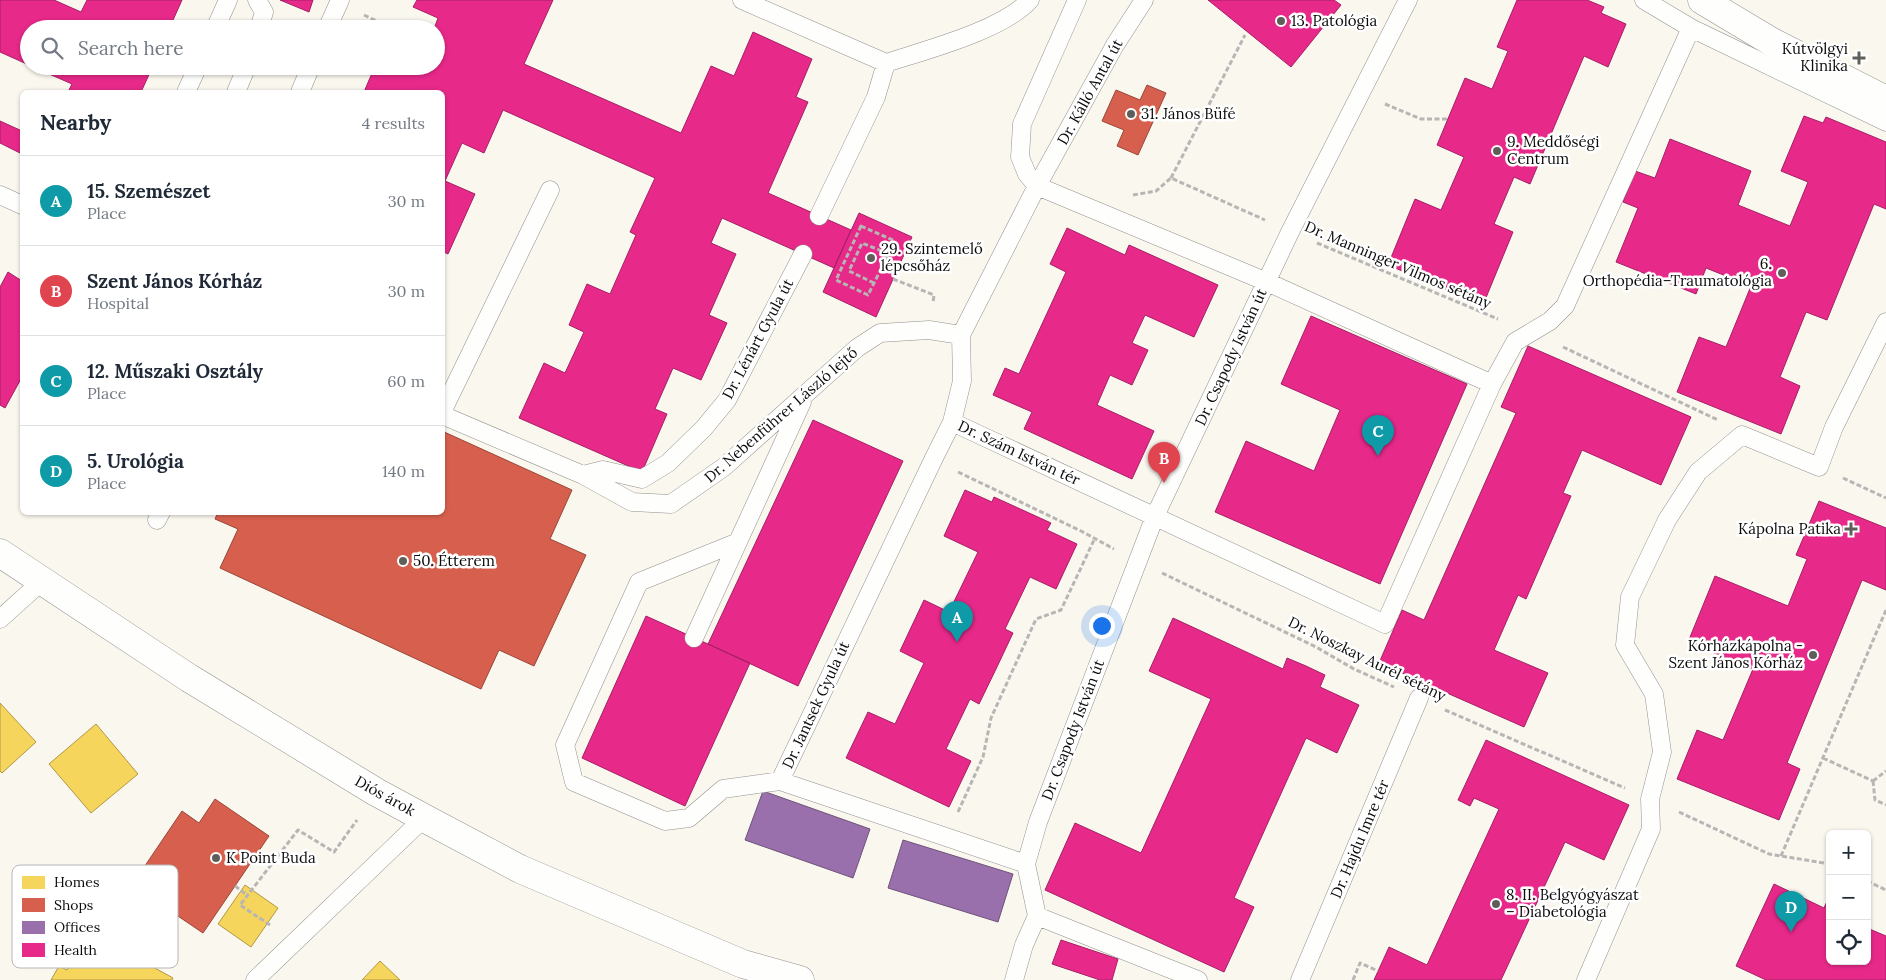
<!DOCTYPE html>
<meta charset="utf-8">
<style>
body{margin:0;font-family:Lora,serif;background:#f2f2f3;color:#1f2937}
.controls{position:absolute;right:15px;bottom:15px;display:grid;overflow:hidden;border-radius:8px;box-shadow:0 1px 4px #0004}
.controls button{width:45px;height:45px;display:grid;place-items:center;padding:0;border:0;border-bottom:1px solid #e0e1e3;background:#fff;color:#1f2937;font:25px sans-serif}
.you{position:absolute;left:1101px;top:625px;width:18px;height:18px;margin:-12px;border:4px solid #fff;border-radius:50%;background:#1a73e8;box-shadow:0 0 0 8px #1a73e833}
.badge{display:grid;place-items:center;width:32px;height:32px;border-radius:50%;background:#7c3aed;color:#fff;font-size:16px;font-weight:700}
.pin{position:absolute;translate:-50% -41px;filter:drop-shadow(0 1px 2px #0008)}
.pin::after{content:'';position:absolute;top:26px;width:18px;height:15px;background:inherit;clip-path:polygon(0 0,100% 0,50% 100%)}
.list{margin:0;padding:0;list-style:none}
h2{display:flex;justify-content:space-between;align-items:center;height:65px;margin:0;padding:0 20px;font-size:21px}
h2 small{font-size:16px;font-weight:400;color:#747a83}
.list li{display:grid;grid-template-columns:32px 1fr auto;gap:15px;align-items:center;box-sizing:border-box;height:90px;padding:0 20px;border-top:1px solid #e0e1e3}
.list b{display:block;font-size:19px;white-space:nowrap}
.list p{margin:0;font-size:16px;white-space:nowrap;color:#747a83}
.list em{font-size:16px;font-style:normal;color:#747a83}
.icon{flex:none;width:28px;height:28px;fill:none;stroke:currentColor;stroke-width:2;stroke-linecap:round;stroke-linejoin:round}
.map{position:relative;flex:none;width:1886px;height:980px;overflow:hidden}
.search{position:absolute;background:#fff;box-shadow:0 1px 4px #0004;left:20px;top:20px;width:425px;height:55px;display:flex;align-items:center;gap:12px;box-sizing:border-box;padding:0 18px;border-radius:28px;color:#747a83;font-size:19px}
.panel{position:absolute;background:#fff;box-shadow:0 1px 4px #0004;left:20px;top:90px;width:425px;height:425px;border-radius:8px}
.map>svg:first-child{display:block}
</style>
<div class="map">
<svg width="1886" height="980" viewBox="0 0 1886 980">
<rect width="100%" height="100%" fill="#faf7ef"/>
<path fill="#f6d55c" stroke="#b09844" d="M0 703 36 742 2 773 0 771Z
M96 724 138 774 91 813 49 764Z
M245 885 278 908 251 947 218 924Z
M88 931 173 978 172 980H51L59 966 67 970Z
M380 961 400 980H362Z"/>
<path fill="#d6604d" stroke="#994639" d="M1147 85 1166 93 1138 155 1117 146 1124 130 1102 121 1116 90 1140 100Z
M442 431 572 490 550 539 586 555 534 666 499 650 481 689 220 568 238 529 215 519 218 512H442Z
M215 799 269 836 203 933 132 885 182 811 199 823Z"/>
<path fill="#9970ab" stroke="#6e527b" d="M763 791 870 829 853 878 745 840Z
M903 840 1013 874 998 922 888 888Z"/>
<path fill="#e7298a" stroke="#a52064" d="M0 0H54L81 12 87 0H182L169 29H29V65L0 52Z
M280 0H313L309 12Z
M417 0H553L524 64 681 133 711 66 734 76 753 32 812 59 796 97 808 102 768 193 851 230 834 268 722 218 711 243 736 254 709 315 727 323 701 380 673 368 655 409 667 414 642 472 519 418 544 363 565 373 584 332 569 325 587 284 610 294 636 235 630 232 655 178 503 110 484 153 462 143 445 181 475 194 448 254 442 251V92H364L375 66H436V29H434L438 18 413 7Z
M1208 0H1334L1341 5 1291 67Z
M1517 0H1587L1604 7 1601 13 1626 24 1608 67 1584 56 1530 184 1514 177 1494 224 1513 232 1483 305 1388 265 1415 199 1441 210 1464 157 1437 145 1465 78 1492 89 1508 51 1497 47Z
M31 66H153L141 92H68L72 84Z
M1804 116 1823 123 1826 117 1886 142V209L1874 204 1827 320 1806 312 1780 377 1800 386 1781 434 1677 392 1699 337 1726 347 1751 286 1706 268 1696 294 1616 262 1638 208 1623 202 1635 171 1655 178 1670 139 1751 171 1738 205 1790 226 1808 182 1781 171Z
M0 121 22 131V154L0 143Z
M859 213 912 237 876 317 823 292Z
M1067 228 1125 255 1129 245 1218 285 1194 337 1145 315 1132 343 1148 350 1132 385 1110 375 1097 405 1154 431 1132 479 1024 429 1032 412 993 395 1005 368 1019 374 1066 272 1050 264Z
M8 272 22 281V377L5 408 0 405V287Z
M1311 316 1467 384 1380 584 1215 512 1246 441 1314 471 1340 410 1281 384Z
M1528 346 1691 417 1661 485 1582 450 1563 493 1571 496 1526 599 1518 595 1494 650 1548 673 1524 727 1379 663 1402 610 1424 620 1516 413 1501 407Z
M813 420 903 461 798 686 708 644Z
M965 490 992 502 994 497 1051 523 1047 530 1077 544 1056 589 1030 577 1005 629 1013 633 996 669 979 704 970 699 946 749 971 761 949 807 846 758 868 712 895 724 924 663 900 651 924 600 949 612 978 552 944 536Z
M1819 501 1886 528V590L1862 580 1787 763 1800 769 1779 820 1677 779 1697 730 1723 740 1753 669 1688 642 1715 576 1788 606 1807 559 1796 555Z
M646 616 750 663 685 806 582 758Z
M1173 618 1283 669 1287 658 1306 666 1325 675 1320 687 1359 705 1337 753 1306 738 1234 898 1254 907 1224 972 1045 890 1075 823 1141 853 1211 699 1149 671Z
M1486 740 1629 805 1604 860 1565 842 1501 980H1374L1389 947 1427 965 1499 809 1474 798 1470 806 1458 800Z
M1774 884 1824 908 1829 897 1830 898V961H1867V928L1886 936V980H1766L1736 966Z
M1061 940 1118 959 1112 980H1100L1052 964Z"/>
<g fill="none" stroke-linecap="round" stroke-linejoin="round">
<g stroke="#93918e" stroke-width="19">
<path id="service" d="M257 0 264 12 259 29
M742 0 886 63C926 50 1003 30 1030 0
M1077 0 1022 124 1020 157 1027 174 1037 186 1267 282 1492 384
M1644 0 1691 28 1886 122
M215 29 228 0
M327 29 340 0
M186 92 198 66
M236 92 247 66
M300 92 311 66
M0 195 22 205
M819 216 876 97 886 63
M442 412 550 190
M442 415 583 475 632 502 671 504 724 467 857 348 880 333 929 330 961 335
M952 422 1385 624 1492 384 1515 342 1550 321 1565 306 1691 28
M583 475 603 470 642 479 668 463 704 428 727 400 803 254
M157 520 161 512
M738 542 639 582 565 745 574 782 665 821 689 818 723 789 780 781 1026 864
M0 619 41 582
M694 638 802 402
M780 781 933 460 952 422 962 381 961 335 1037 186 1115 45 1144 0
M1037 916 1198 980
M255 980 424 818
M1014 980 1024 945 1037 916 1026 864 1038 822 1155 516 1290 232 1408 0
M1300 980 1419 698
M1586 980 1651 829 1650 799 1662 752 1654 694 1625 645 1630 597 1667 520 1698 472 1742 435 1819 467 1834 427 1886 322"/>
</g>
<g stroke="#93918e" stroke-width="29">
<path id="minor" d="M1702 0 1772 42 1886 100"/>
</g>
<g stroke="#93918e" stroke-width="29">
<path id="tertiary" d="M0 553 189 678 376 792 424 818 520 869 743 964 800 980"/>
</g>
<path stroke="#b7b6b5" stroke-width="3" stroke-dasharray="5 2.5" stroke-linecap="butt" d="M364 15 393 29
M1385 104 1421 119H1448
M1171 178 1245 35
M1133 195 1156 191 1171 178 1265 220
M861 226 895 241 868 295 836 280Z
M1317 243 1498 319
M893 279 934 295 933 303
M874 283 849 271 862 243 889 254
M1563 347 1718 420
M958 472 1081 531 1114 549
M1843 478 1886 498
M1162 573 1316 647 1354 669 1394 687
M1445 710 1625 788
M1823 758 1873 781
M1873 781 1875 800 1886 805
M1873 781 1886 771
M958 812 983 757 991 718 1036 619 1061 610 1095 538
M1679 812 1769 854 1830 864
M1781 856 1886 610
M1867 881 1886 890
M235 886 247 895
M270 925 240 905 298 830 334 852 357 820
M1353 980 1360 963 1378 971"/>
<use href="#service" stroke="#fefefd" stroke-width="18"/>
<use href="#minor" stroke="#fefefd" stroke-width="28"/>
<use href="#tertiary" stroke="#fefefd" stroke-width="28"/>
</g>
<g fill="#5f5e5b" stroke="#fff" stroke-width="2">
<circle cx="1281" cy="21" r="5"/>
<path d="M1856.5 50.5h5v5h5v5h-5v5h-5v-5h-5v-5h5z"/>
<circle cx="1131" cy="114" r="5"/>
<circle cx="1497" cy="151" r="5"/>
<circle cx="871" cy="258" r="5"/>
<circle cx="1782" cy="273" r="5"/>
<path d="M1848.5 521.5h5v5h5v5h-5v5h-5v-5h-5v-5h5z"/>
<circle cx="403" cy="561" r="5"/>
<circle cx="1813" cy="655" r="5"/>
<circle cx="216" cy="858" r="5"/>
<circle cx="1496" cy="904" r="5"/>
</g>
<g text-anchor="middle" stroke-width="5" stroke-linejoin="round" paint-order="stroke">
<g font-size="15" fill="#0b0b0b" stroke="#fff" text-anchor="start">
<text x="1291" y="26">13. Patológia</text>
<text x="1848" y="54" text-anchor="end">Kútvölgyi<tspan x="1848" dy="17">Klinika</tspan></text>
<text x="1141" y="119">31. János Büfé</text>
<text x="1507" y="147">9. Meddőségi<tspan x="1507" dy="17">Centrum</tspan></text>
<text x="881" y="254">29. Szintemelő<tspan x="881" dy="17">lépcsőház</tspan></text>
<text x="1772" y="269" text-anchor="end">6.<tspan x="1772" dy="17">Orthopédia–Traumatológia</tspan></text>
<text x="1841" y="534" text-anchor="end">Kápolna Patika</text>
<text x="413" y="566">50. Étterem</text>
<text x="1803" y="651" text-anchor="end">Kórházkápolna -<tspan x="1803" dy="17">Szent János Kórház</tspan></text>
<text x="226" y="863">K Point Buda</text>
<text x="1506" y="900">8. II. Belgyógyászat<tspan x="1506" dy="17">– Diabetológia</tspan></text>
</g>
<g font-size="15" fill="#0b0b0b" stroke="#fff">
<text transform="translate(1090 92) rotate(-61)" y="5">Dr. Kálló Antal út</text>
<text transform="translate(1398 265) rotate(23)" y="5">Dr. Manninger Vilmos sétány</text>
<text transform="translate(758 339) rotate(-62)" y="5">Dr. Lénárt Gyula út</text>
<text transform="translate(1231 357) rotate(-65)" y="5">Dr. Csapody István út</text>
<text transform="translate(781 415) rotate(-41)" y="5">Dr. Nebenführer László lejtő</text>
<text transform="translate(1019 453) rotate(25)" y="5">Dr. Szám István tér</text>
<text transform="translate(1367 659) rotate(26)" y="5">Dr. Noszkay Aurél sétány</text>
<text transform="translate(816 705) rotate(-65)" y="5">Dr. Jantsek Gyula út</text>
<text transform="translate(1073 730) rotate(-69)" y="5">Dr. Csapody István út</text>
<text transform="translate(385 796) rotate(29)" y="5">Diós árok</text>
<text transform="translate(1360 839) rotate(-67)" y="5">Dr. Hajdu Imre tér</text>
</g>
</g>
<rect x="12" y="865" width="166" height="103" rx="8" fill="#fff" stroke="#b6b6b6" stroke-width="1"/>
<rect x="22" y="876" width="23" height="13" fill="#f6d55c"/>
<rect x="22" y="898" width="23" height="14" fill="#d6604d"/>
<rect x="22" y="921" width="23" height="13" fill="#9970ab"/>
<rect x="22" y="943" width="23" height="14" fill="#e7298a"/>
<g font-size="14" fill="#0b0b0b">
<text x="54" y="887">Homes</text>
<text x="54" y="910">Shops</text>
<text x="54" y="932">Offices</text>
<text x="54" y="955">Health</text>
</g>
</svg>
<div class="controls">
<button>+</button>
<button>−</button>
<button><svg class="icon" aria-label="locate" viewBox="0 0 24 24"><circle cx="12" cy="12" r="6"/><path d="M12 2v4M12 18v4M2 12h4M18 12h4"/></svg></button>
</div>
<div class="you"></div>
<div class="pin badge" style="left:957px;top:642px;background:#0f9aa8">A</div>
<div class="pin badge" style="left:1164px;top:483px;background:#e0444e">B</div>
<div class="pin badge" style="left:1378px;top:456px;background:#0f9aa8">C</div>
<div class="pin badge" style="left:1791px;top:932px;background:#0f9aa8">D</div>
<div class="search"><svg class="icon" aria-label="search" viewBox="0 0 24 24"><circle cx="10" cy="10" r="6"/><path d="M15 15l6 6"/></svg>Search here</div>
<section class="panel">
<h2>Nearby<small>4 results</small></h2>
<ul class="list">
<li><span class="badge" style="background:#0f9aa8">A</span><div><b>15. Szemészet</b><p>Place</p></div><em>30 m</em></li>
<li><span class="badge" style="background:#e0444e">B</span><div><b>Szent János Kórház</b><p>Hospital</p></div><em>30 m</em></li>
<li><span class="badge" style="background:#0f9aa8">C</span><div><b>12. Műszaki Osztály</b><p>Place</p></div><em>60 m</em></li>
<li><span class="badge" style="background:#0f9aa8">D</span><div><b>5. Urológia</b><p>Place</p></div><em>140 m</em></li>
</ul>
</section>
</div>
